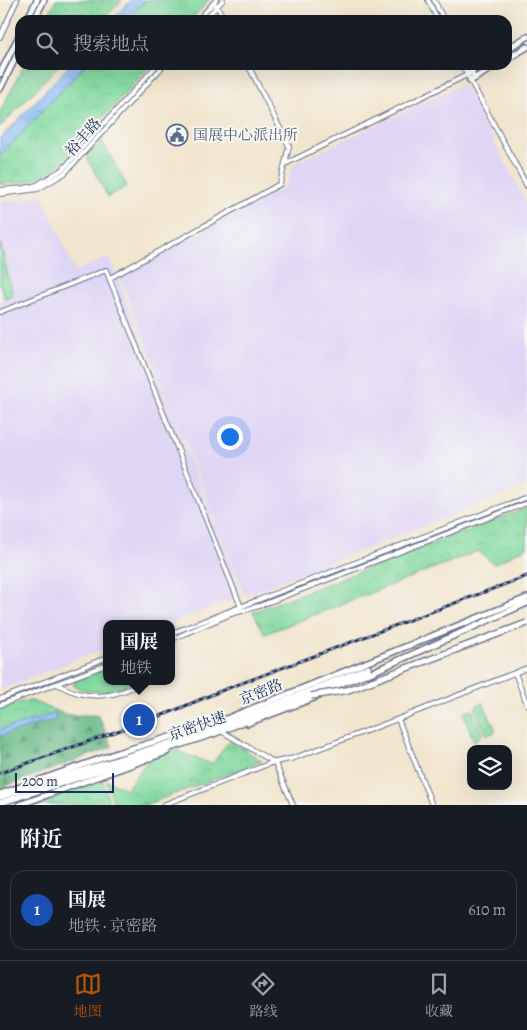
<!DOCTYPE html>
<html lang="zh">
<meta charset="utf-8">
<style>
body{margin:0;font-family:Alegreya,"Noto Serif SC",serif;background:#20242c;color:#f1f3f6}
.controls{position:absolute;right:15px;bottom:15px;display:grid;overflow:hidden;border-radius:10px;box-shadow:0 5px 20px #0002}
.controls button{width:45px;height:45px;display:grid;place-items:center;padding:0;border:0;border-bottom:1px solid #363941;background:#171b24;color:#f1f3f6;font:25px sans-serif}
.scale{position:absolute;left:15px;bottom:12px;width:99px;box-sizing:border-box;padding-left:5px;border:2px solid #1b2f5e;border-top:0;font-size:14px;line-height:18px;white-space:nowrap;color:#1b2f5e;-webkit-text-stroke:4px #f6f6f2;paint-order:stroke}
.you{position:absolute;left:229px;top:436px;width:18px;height:18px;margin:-12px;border:4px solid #fff;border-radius:50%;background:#1a73e8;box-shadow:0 0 0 8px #1a73e833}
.badge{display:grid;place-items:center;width:32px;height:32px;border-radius:50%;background:#b45309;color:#fff;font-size:16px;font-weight:700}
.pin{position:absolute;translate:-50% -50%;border:2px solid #fff;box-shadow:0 1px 5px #0006}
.popup{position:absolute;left:103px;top:620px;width:72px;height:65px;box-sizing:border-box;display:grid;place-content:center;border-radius:10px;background:#171b24;filter:drop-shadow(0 1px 4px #0005);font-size:16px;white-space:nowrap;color:#9ea1a6}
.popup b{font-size:19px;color:#f1f3f6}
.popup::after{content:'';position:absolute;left:50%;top:100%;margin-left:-10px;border:10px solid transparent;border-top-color:#171b24}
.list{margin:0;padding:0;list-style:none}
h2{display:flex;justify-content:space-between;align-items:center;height:65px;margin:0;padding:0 20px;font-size:21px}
h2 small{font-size:16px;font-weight:400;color:#9ea1a6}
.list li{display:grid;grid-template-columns:32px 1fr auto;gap:15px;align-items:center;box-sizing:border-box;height:80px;margin:0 10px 10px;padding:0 10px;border:1px solid #363941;border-radius:15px}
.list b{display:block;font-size:19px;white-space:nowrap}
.list p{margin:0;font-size:16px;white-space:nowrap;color:#9ea1a6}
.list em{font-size:16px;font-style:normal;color:#9ea1a6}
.icon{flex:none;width:28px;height:28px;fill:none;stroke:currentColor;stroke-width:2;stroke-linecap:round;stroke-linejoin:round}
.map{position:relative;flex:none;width:527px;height:805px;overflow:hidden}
.search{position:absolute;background:#171b24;box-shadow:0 5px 20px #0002;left:15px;right:15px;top:15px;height:55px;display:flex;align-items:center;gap:12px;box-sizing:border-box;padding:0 18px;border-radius:15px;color:#9ea1a6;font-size:19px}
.sheet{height:155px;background:#171b24}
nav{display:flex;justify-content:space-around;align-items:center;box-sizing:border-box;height:70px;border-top:1px solid #363941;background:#171b24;font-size:14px;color:#9ea1a6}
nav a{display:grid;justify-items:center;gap:2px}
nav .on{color:#b45309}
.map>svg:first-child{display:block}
</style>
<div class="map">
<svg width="527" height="805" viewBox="0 0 527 805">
<defs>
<pattern id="grass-dots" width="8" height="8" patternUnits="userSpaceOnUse" patternTransform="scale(1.25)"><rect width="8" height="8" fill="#80d99e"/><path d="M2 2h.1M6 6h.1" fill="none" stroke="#6ebb8a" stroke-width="1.8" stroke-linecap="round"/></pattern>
<pattern id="forest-firs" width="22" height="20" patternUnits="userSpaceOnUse" patternTransform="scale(1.25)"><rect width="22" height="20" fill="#68b985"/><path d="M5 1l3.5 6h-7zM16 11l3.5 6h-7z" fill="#559770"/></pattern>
<pattern id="park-crowns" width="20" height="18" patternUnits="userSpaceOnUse" patternTransform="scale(1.25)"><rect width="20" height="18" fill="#80d99e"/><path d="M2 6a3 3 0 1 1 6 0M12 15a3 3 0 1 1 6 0" fill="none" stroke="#6ebb8a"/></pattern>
<pattern id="water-ripples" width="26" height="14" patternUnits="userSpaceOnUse" patternTransform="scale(1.25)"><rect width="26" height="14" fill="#89bbf6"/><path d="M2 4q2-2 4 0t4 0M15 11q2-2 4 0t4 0" fill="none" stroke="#6f98ca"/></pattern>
</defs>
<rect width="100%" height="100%" fill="#f6f6f2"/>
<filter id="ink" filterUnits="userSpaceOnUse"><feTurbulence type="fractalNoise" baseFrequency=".02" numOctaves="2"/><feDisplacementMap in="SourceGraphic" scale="10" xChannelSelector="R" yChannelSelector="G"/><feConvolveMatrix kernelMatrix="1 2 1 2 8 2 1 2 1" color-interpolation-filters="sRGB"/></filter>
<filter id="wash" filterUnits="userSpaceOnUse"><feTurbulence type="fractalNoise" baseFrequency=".0096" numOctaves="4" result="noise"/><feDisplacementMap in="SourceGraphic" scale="20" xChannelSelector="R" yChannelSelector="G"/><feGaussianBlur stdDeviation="1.12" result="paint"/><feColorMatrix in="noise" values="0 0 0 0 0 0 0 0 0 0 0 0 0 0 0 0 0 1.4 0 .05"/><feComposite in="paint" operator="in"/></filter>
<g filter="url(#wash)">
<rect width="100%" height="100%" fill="#f2e5ce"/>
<path fill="#dfd5f5" d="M463 84 527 203V486L245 595 120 277 286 186 294 164Z
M42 195 75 271 109 257 226 551 241 596 169 624H106V648L0 690V301L13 296 0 242V201H14Z"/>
<path fill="url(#grass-dots)" stroke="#4e847e" d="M56 0H122L103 20H46Z
M24 65H59L0 127V112Z
M102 141 127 186 108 197 87 158Z
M483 703 495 728V732L488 735 485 733 475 709 477 705Z
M471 710 473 711 482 735 474 741 463 713Z
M102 779 110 805H25L93 782Z"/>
<path fill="url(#forest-firs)" stroke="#427472" d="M54 710 69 715H98L112 747 0 788V736L55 719Z"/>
<path fill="url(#park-crowns)" stroke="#4e847e" d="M146 0H209L191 20H127Z
M85 65H151L62 163C41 180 27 183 0 184V156Z
M0 242 13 296 5 299 0 285Z
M527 508V547L494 564 478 551 265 634 253 612Z
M106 669V681H135C118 690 90 697 73 685L75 681Z
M24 701H32L54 710V714L0 730V709Z
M230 740 262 761 145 805H114L106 780 126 789 154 753 169 748 212 764Z"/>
<path fill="url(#water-ripples)" stroke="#5275aa" d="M131 0H146L127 20H112Z
M70 65H85L0 156V139Z
M54 714 56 719 0 736V730Z"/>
</g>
<g filter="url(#ink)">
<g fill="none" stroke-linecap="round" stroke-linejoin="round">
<g stroke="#666f85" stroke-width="6">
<path id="minor" d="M428 0 438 20
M434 0 444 20
M216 5 225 20
M198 20 216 0
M204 20 223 0
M0 37 17 0
M462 65 527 186
M467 65 475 79
M285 164 467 75
M0 190 25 188 37 185 63 169 157 65
M0 194 38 189 65 173 164 65
M110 278 280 184 289 146 248 65
M0 312 106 270 241 607
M172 633 527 497
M172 639 231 614 259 606 527 503
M515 673 527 704
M57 684C86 701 116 699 144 681
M0 699 106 658
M0 705 106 665
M398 719 432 805
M223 732 275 763 293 805
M163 805 271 763 294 758 398 719 527 668"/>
</g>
<g stroke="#666f85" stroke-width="8">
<path id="major" d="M27 20 37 0
M34 20 44 0
M507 49 527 37
M507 59 527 47
M0 74 20 34
M467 75 480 65
M470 81 497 65
M0 89 20 49
M368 674 527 603
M248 723 319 696
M0 794 117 753 216 723 527 598
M19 805 167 752"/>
</g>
<g stroke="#666f85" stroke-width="8">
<path id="highway" d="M0 797 211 730 368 668
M0 803 213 734 370 672"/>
</g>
<use href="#minor" stroke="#fff" stroke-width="4"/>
<use href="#major" stroke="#fff" stroke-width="5"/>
<use href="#highway" stroke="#fff" stroke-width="5.5"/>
<g stroke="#1b2f5e" stroke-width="3">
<path id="rail" d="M0 773 171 712 218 692 527 576"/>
</g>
<use href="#rail" stroke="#f6f6f2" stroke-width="1" stroke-dasharray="4" stroke-linecap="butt"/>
<g stroke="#666f85" stroke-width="8" stroke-linecap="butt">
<path id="highway-bridge" d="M311 696 348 690 527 623"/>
</g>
<use href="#highway-bridge" stroke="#fff" stroke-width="5.5"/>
</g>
</g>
<defs>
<g id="civic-ring" transform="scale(1.125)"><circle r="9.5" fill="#f6f6f2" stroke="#5c6f8a" stroke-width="1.5"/><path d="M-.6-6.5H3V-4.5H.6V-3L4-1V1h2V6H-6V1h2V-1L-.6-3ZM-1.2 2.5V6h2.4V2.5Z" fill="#5c6f8a"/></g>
</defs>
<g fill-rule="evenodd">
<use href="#civic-ring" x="177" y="135"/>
</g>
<g text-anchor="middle" stroke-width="4" stroke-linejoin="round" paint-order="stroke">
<g font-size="15" fill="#4e5e75" stroke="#f6f6f2" text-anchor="start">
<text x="193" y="140">国展中心派出所</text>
</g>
<g font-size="15" fill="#1b2f5e" stroke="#f6f6f2">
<text transform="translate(83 137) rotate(-48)" y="5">裕丰路</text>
<text transform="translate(261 692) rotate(-22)" y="5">京密路</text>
<text transform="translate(197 726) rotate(-19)" y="5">京密快速</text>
</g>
</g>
</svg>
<div class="controls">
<button><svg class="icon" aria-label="layers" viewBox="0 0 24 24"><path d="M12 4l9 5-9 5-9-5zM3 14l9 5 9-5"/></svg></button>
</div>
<div class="scale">200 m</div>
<div class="you"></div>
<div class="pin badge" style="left:139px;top:720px;background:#1a4fb4">1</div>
<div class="popup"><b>国展</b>地铁</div>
<div class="search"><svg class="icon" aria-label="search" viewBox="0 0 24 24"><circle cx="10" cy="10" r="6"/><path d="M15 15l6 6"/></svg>搜索地点</div>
</div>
<section class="sheet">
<h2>附近<small></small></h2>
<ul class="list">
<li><span class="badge" style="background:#1a4fb4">1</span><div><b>国展</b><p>地铁 · 京密路</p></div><em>610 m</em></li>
</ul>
</section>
<nav>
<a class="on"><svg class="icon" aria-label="map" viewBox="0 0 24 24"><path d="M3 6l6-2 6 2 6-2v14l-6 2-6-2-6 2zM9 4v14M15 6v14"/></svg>地图</a>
<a><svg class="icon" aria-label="directions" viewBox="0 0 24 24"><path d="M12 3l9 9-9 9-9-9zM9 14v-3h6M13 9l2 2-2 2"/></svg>路线</a>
<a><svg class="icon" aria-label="saved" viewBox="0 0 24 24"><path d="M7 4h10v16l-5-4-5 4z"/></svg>收藏</a>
</nav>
